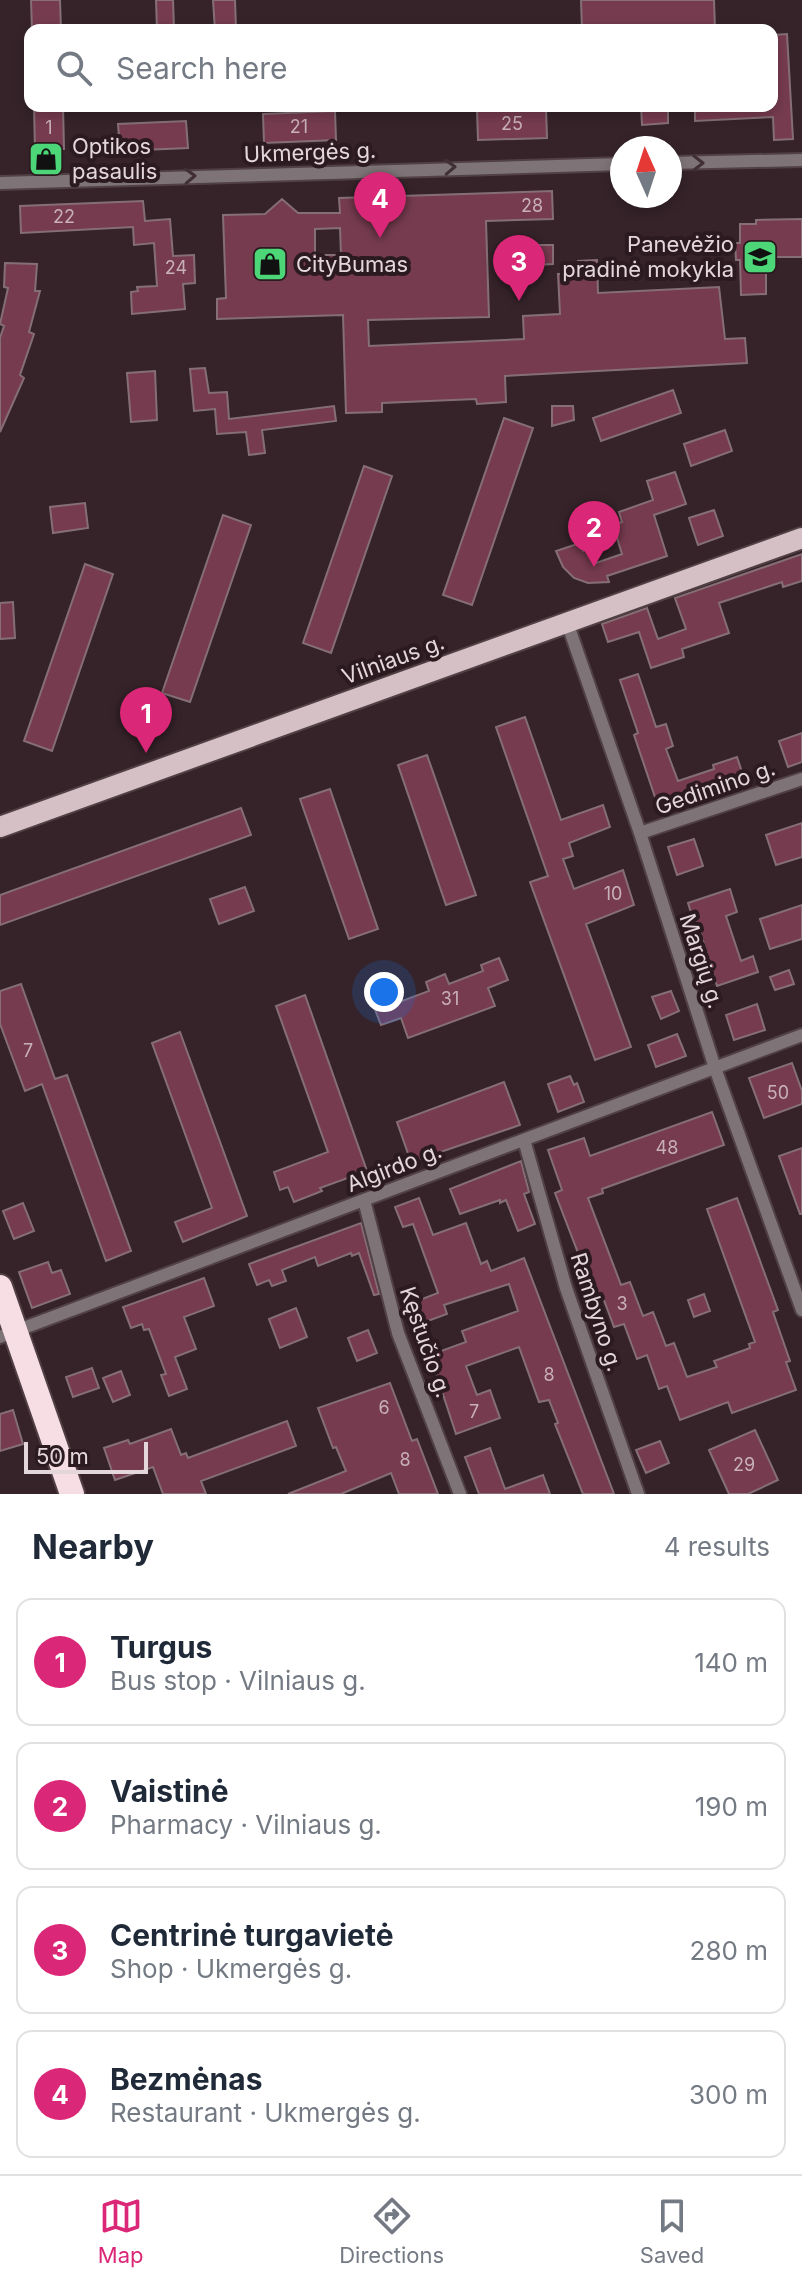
<!DOCTYPE html>
<meta charset="utf-8">
<style>
body{margin:0;font-family:Inter,sans-serif;background:#f6f6f7;color:#1f2937}
.compass{position:absolute;left:610px;top:136px;width:72px;height:72px;border-radius:50%;background:#fff;box-shadow:0 4px 12px #0003;rotate:357deg}
.scale{position:absolute;left:24px;bottom:20px;width:124px;box-sizing:border-box;padding-left:8px;border:4px solid #e4d7db;border-top:0;font-size:22px;line-height:28px;white-space:nowrap;color:#e4d7db;-webkit-text-stroke:6px #2b1a1f;paint-order:stroke}
.you{position:absolute;left:384px;top:992px;width:28px;height:28px;margin:-20px;border:6px solid #fff;border-radius:50%;background:#1a73e8;box-shadow:0 0 0 12px #1a73e833}
.badge{display:grid;place-items:center;width:52px;height:52px;border-radius:50%;background:#db2777;color:#fff;font-size:26px;font-weight:700}
.pin{position:absolute;translate:-50% -66px;filter:drop-shadow(0 2px 4px #0008)}
.pin::after{content:'';position:absolute;top:42px;width:28px;height:24px;background:inherit;clip-path:polygon(0 0,100% 0,50% 100%)}
.list{margin:0;padding:0;list-style:none}
h2{display:flex;justify-content:space-between;align-items:center;height:104px;margin:0;padding:0 32px;font-size:34px}
h2 small{font-size:26px;font-weight:400;color:#747a83}
.list li{display:grid;grid-template-columns:52px 1fr auto;gap:24px;align-items:center;box-sizing:border-box;height:128px;margin:0 16px 16px;padding:0 16px;border:2px solid #e0e1e3;border-radius:16px}
.list b{display:block;font-size:30px;white-space:nowrap}
.list p{margin:0;font-size:26px;white-space:nowrap;color:#747a83}
.list em{font-size:26px;font-style:normal;color:#747a83}
.icon{flex:none;width:44px;height:44px;fill:none;stroke:currentColor;stroke-width:2;stroke-linecap:round;stroke-linejoin:round}
.map{position:relative;flex:none;width:802px;height:1494px;overflow:hidden}
.search{position:absolute;background:#fff;box-shadow:0 4px 12px #0003;left:24px;right:24px;top:24px;height:88px;display:flex;align-items:center;gap:20px;box-sizing:border-box;padding:0 28px;border-radius:16px;color:#747a83;font-size:30px}
.sheet{height:680px;background:#fff}
nav{display:flex;justify-content:space-around;align-items:center;box-sizing:border-box;height:112px;border-top:2px solid #e0e1e3;background:#fff;font-size:22px;color:#747a83}
nav a{display:grid;justify-items:center;gap:4px}
nav .on{color:#db2777}
.map>svg:first-child{display:block}
</style>
<div class="map">
<svg width="802" height="1494" viewBox="0 0 802 1494">
<rect width="100%" height="100%" fill="#352329"/>
<path fill="#763b4f" stroke="#856f75" stroke-width="2" fill-rule="evenodd" d="M31 0H60L61 30H32Z
M156 0H173L174 30H157Z
M213 0H235L236 30H215Z
M581 0H714L715 30H582Z
M787 34 793 139 774 140 773 117 695 121V106H772V35Z
M34 106H63L64 149 35 150Z
M641 106H668V123L642 125Z
M546 108 547 138 478 140 477 110Z
M335 111 336 140 264 143 263 114Z
M186 121 188 148 120 151 118 124Z
M552 191 553 219 486 221 489 317 368 320 369 346 524 339 523 316 560 314 558 274 579 273 578 261 597 260 598 293 719 287 725 339 745 338 747 363 505 376 506 402 477 404 476 399 382 403V412L346 413 343 315 217 319V299L226 298 223 215 265 214 282 199 298 213H340L339 198ZM340 228 341 255H315V229Z
M143 201 145 221 170 219 173 256 194 255 195 283 183 284 185 309 132 314 131 292 138 291 137 287 157 286 154 243 134 245 133 227 21 233 20 206Z
M802 219V257H766V294L741 295 740 260H736L735 243H740V224H756V220Z
M534 245H553V264L535 265Z
M5 263 37 264 35 291H40L29 332 34 334 20 375 24 378 0 432V338L4 326 0 324 8 288 4 287Z
M205 368 209 393 227 392 229 419 334 406 336 421 262 430 265 453 249 455 246 432 217 434 215 409 194 411 190 369Z
M155 371 157 420 131 422 127 373Z
M673 390 681 413 601 441 593 418Z
M552 406H573L574 420 552 426Z
M504 418 533 428 472 605 443 595Z
M725 430 732 451 691 466 684 444Z
M364 466 392 476 331 653 303 643Z
M675 472 686 504 654 515 667 556 607 576 609 582 588 583 574 578 563 567 556 551 580 543 583 551 592 548 596 563 622 554 613 525 622 522 619 512 653 500 647 481Z
M85 503 88 528 53 533 50 507Z
M714 510 723 536 698 545 689 518Z
M223 515 251 525 190 702 162 693Z
M802 554V581L783 587 782 582 719 603 729 633 682 649 684 657 651 668 639 632 608 642 602 624 647 608 658 639 686 629 675 598Z
M85 564 113 574 52 751 24 741Z
M13 602 15 638 0 639V603Z
M638 674 656 727 666 724 673 746 666 749 678 781 714 769 713 765 737 757 744 778 658 806 634 735 638 733 620 680Z
M525 717 561 820 603 805 610 827 569 843 573 856 563 859 574 889 623 870 634 905 586 924 631 1047 595 1060 530 882 548 876 496 727Z
M802 733V762L788 767 779 741Z
M427 755 476 895 446 905 398 765Z
M330 789 378 929 349 939 300 799Z
M241 808 251 835 0 925V895Z
M802 823V857L776 865 766 835Z
M694 839 703 866 677 875 668 847Z
M245 887 254 911 219 924 210 899Z
M730 889 737 912 726 916 741 961 753 956 758 972 717 986 698 925 695 926 688 903Z
M802 905V939L770 949 760 919Z
M499 958 508 980 488 988 495 1006 408 1038 401 1018 381 1025 372 1002 391 996 394 1004 429 991 426 982 445 974 449 984 483 971 481 965Z
M789 970 794 984 775 990 770 977Z
M21 984 55 1079 67 1075 131 1251 106 1261 42 1084 25 1091 0 1024V991Z
M671 991 679 1011 661 1019 652 997Z
M305 995 367 1171 320 1188 322 1191 294 1202 288 1187 280 1190 274 1172 328 1152 276 1006Z
M757 1004 765 1030 734 1040 726 1015Z
M180 1032 247 1216 183 1242 175 1222 212 1208 152 1043Z
M677 1034 686 1056 656 1067 648 1045Z
M792 1063 802 1091V1104L764 1118 749 1078Z
M570 1076 574 1085 577 1083 584 1102 558 1112 548 1084Z
M504 1082 520 1125 411 1162 397 1122Z
M712 1112 724 1145 602 1189 603 1193 588 1198 621 1285 630 1282 643 1316 653 1312 666 1346 674 1343 687 1377 717 1367 714 1361 750 1348 749 1344 755 1342 707 1209 737 1198 778 1310 773 1312 790 1361 786 1362 796 1390 732 1413 728 1402 680 1420 667 1386 659 1389 647 1355 637 1359 624 1324 614 1327 602 1295 595 1297 555 1193 562 1190 548 1150 584 1138 590 1156Z
M802 1148V1214H800L779 1156Z
M521 1161 529 1192 524 1194 535 1224 518 1231 506 1200 500 1203V1200L460 1214 450 1189Z
M419 1198 433 1235 466 1223 481 1264 487 1261 491 1271 524 1258 614 1494H583L555 1424 558 1423 549 1400 539 1402 519 1347 466 1366 477 1395 490 1390 500 1418 456 1434 430 1355 466 1342 462 1331 518 1311 509 1284 444 1305 447 1314 417 1325 409 1304 438 1293 413 1224 403 1227 395 1207Z
M23 1203 34 1231 14 1239 3 1211Z
M361 1223 379 1294 374 1295 359 1253 352 1256 351 1253 318 1266 315 1257 282 1270 286 1281 272 1286 269 1280 257 1285 249 1264Z
M48 1262 52 1273 61 1270 70 1294 32 1308 19 1272Z
M204 1278 214 1306 184 1317 196 1349 175 1357 187 1389 169 1396 161 1375 166 1374 149 1329 144 1330 142 1324 131 1328 123 1307Z
M704 1294 710 1311 694 1317 688 1300Z
M296 1308 307 1337 280 1348 269 1319Z
M368 1330 377 1353 357 1361 348 1338Z
M92 1368 99 1388 73 1397 66 1377Z
M121 1371 130 1395 113 1402 103 1378Z
M390 1383 412 1441 417 1439 438 1494H399L391 1473 341 1494H288L346 1471 336 1447 333 1448 318 1408Z
M13 1410 23 1444 0 1451V1414Z
M287 1421 296 1446 201 1481 206 1494H163L153 1467 115 1480 104 1448 128 1440 130 1444 171 1429 181 1455 186 1453 188 1458Z
M755 1430 778 1480 748 1494H729L709 1450Z
M660 1441 669 1463 646 1473 636 1450Z
M490 1448 505 1489 543 1475 550 1494H479L465 1457Z"/>
<g fill="none" stroke-linecap="round" stroke-linejoin="round">
<g stroke="#514045" stroke-width="16">
<path id="street" d="M670 163 802 160
M0 183 622 164
M567 622 640 833 715 1068 802 1310
M640 833 802 779
M524 1140 566 1288 638 1494
M364 1200 398 1333 460 1494
M0 1337 802 1035"/>
</g>
<g stroke="#514045" stroke-width="24">
<path id="primary" d="M0 827 802 538"/>
</g>
<g stroke="#514045" stroke-width="28">
<path id="highway" d="M0 1287 72 1494"/>
</g>
<use href="#street" stroke="#7e7477" stroke-width="12"/>
<use href="#primary" stroke="#d4c0c5" stroke-width="20"/>
<use href="#highway" stroke="#f7dee4" stroke-width="24"/>
</g>
<defs><path id="oneway-chevron" d="M-2-3.5L2.5 0L-2 3.5" fill="none" stroke-width="1.6" stroke-linecap="round" stroke-linejoin="round" transform="scale(2)"/></defs>
<g stroke="#403035">
<use href="#oneway-chevron" transform="translate(698 163)"/>
<use href="#oneway-chevron" transform="translate(450 167) rotate(-2)"/>
<use href="#oneway-chevron" transform="translate(190 176) rotate(-2)"/>
</g>
<defs>
<g id="shop-square" transform="scale(1.8)"><rect x="-9" y="-9" width="18" height="18" rx="4" fill="#4cd677" stroke="#2b1a1f"/><path d="M-5-2.5h2.3a2.7 3.5 0 0 1 5.4 0H5L5.5 6h-11ZM-1.5-2.5h3a1.5 2.3 0 0 0-3 0Z" fill="#111"/></g>
<g id="school-square" transform="scale(1.8)"><rect x="-9" y="-9" width="18" height="18" rx="4" fill="#4cd677" stroke="#2b1a1f"/><path d="M0-5L7-2L0 1L-7-2ZM-4 1L0 2.5L4 1V4Q0 6-4 4Z" fill="#111"/></g>
</defs>
<g fill-rule="evenodd">
<use href="#shop-square" x="46" y="159"/>
<use href="#school-square" x="760" y="257"/>
<use href="#shop-square" x="270" y="264"/>
</g>
<g text-anchor="middle" stroke-width="8" stroke-linejoin="round" paint-order="stroke">
<g font-size="18" fill="#c8b0b8">
<text x="512" y="130">25</text>
<text x="299" y="133">21</text>
<text x="49" y="134">1</text>
<text x="532" y="212">28</text>
<text x="64" y="223">22</text>
<text x="176" y="274">24</text>
<text x="613" y="900">10</text>
<text x="450" y="1005">31</text>
<text x="28" y="1057">7</text>
<text x="778" y="1099">50</text>
<text x="667" y="1154">48</text>
<text x="622" y="1310">3</text>
<text x="549" y="1381">8</text>
<text x="384" y="1414">6</text>
<text x="474" y="1418">7</text>
<text x="405" y="1466">8</text>
<text x="744" y="1471">29</text>
</g>
<g font-size="22" fill="#e4d7db" stroke="#2b1a1f" text-anchor="start">
<text x="72" y="154">Optikos<tspan x="72" dy="25">pasaulis</tspan></text>
<text x="734" y="252" text-anchor="end">Panevėžio<tspan x="734" dy="25">pradinė mokykla</tspan></text>
<text x="296" y="272">CityBumas</text>
</g>
<g font-size="22" fill="#e4d7db" stroke="#2b1a1f">
<text transform="translate(310 152) rotate(-2)" y="8">Ukmergės g.</text>
<text transform="translate(393 659) rotate(-20)" y="8">Vilniaus g.</text>
<text transform="translate(715 787) rotate(-19)" y="8">Gedimino g.</text>
<text transform="translate(702 961) rotate(72)" y="8">Margių g.</text>
<text transform="translate(394 1167) rotate(-21)" y="8">Algirdo g.</text>
<text transform="translate(597 1312) rotate(72)" y="8">Rambyno g.</text>
<text transform="translate(426 1342) rotate(71)" y="8">Kęstučio g.</text>
</g>
</g>
</svg>
<svg class="compass" viewBox="-18 -18 36 36"><path d="M0-13l5 13h-10z" fill="#e53935"/><path d="M0 13l5-13h-10z" fill="#747a83"/></svg>
<div class="scale">50 m</div>
<div class="you"></div>
<div class="pin badge" style="left:146px;top:753px">1</div>
<div class="pin badge" style="left:594px;top:567px">2</div>
<div class="pin badge" style="left:519px;top:301px">3</div>
<div class="pin badge" style="left:380px;top:238px">4</div>
<div class="search"><svg class="icon" aria-label="search" viewBox="0 0 24 24"><circle cx="10" cy="10" r="6"/><path d="M15 15l6 6"/></svg>Search here</div>
</div>
<section class="sheet">
<h2>Nearby<small>4 results</small></h2>
<ul class="list">
<li><span class="badge">1</span><div><b>Turgus</b><p>Bus stop · Vilniaus g.</p></div><em>140 m</em></li>
<li><span class="badge">2</span><div><b>Vaistinė</b><p>Pharmacy · Vilniaus g.</p></div><em>190 m</em></li>
<li><span class="badge">3</span><div><b>Centrinė turgavietė</b><p>Shop · Ukmergės g.</p></div><em>280 m</em></li>
<li><span class="badge">4</span><div><b>Bezmėnas</b><p>Restaurant · Ukmergės g.</p></div><em>300 m</em></li>
</ul>
</section>
<nav>
<a class="on"><svg class="icon" aria-label="map" viewBox="0 0 24 24"><path d="M3 6l6-2 6 2 6-2v14l-6 2-6-2-6 2zM9 4v14M15 6v14"/></svg>Map</a>
<a><svg class="icon" aria-label="directions" viewBox="0 0 24 24"><path d="M12 3l9 9-9 9-9-9zM9 14v-3h6M13 9l2 2-2 2"/></svg>Directions</a>
<a><svg class="icon" aria-label="saved" viewBox="0 0 24 24"><path d="M7 4h10v16l-5-4-5 4z"/></svg>Saved</a>
</nav>
